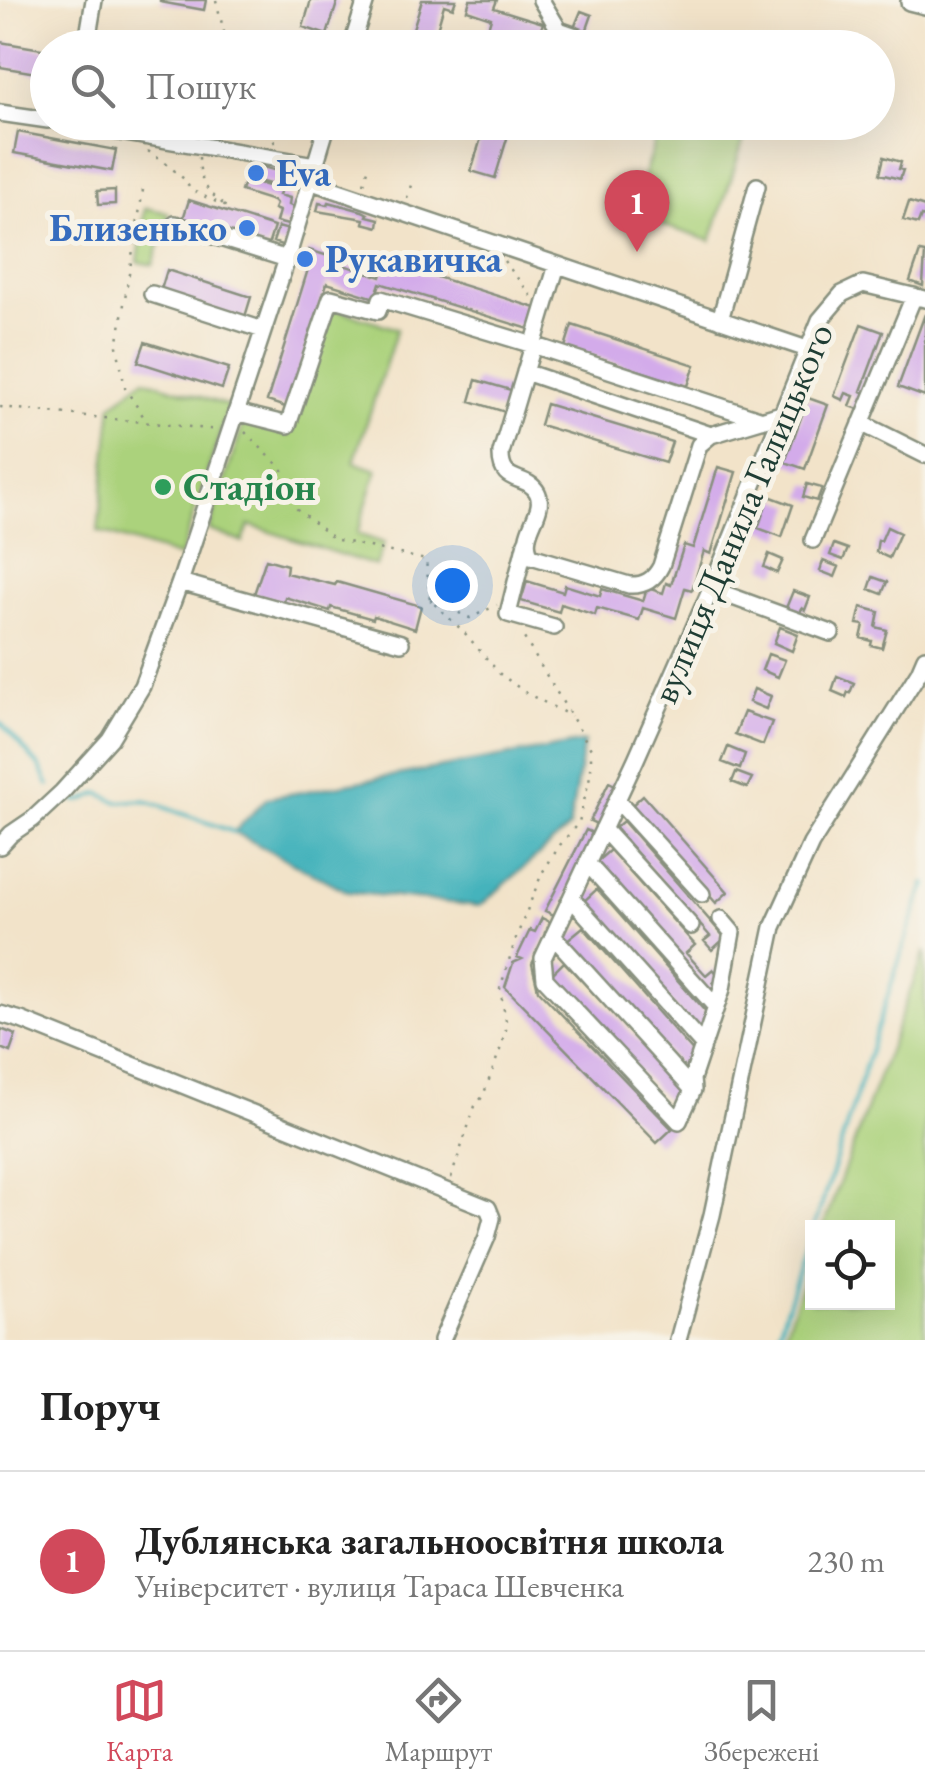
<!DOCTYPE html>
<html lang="uk">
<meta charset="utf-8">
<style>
body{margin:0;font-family:"EB Garamond",serif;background:#f6f6f6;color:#222}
.controls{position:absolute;right:30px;bottom:30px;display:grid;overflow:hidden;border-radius:0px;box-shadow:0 10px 40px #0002}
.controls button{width:90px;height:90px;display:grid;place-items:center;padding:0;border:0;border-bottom:2px solid #e0e0e0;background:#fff;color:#222;font:50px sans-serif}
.you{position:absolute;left:452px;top:585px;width:35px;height:35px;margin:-25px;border:8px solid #fff;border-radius:50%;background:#1a73e8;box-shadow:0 0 0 15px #1a73e833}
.badge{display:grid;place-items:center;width:65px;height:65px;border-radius:50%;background:#d1495b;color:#fff;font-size:32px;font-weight:700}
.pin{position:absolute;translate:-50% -82px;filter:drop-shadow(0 2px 5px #0008)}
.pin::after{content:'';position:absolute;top:52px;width:35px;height:30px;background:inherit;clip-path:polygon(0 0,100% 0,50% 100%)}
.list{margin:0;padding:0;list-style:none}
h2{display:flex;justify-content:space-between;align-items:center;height:130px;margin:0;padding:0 40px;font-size:42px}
h2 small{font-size:32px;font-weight:400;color:#767676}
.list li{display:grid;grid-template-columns:65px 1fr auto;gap:30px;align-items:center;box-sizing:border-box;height:180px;padding:0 40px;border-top:2px solid #e0e0e0}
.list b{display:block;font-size:38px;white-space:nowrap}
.list p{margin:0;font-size:32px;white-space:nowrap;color:#767676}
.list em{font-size:32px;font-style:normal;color:#767676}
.icon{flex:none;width:55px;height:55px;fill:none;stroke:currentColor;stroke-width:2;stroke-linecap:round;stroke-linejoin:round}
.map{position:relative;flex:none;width:925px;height:1340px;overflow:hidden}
.search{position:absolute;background:#fff;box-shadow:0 10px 40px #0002;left:30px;right:30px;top:30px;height:110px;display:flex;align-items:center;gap:25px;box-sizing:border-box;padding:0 35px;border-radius:55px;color:#767676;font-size:38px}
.sheet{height:310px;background:#fff}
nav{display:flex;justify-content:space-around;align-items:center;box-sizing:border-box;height:140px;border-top:2px solid #e0e0e0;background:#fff;font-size:28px;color:#767676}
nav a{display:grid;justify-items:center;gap:5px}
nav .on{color:#d1495b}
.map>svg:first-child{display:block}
</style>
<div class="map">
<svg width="925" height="1340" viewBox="0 0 925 1340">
<rect width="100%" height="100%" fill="#f7f3e8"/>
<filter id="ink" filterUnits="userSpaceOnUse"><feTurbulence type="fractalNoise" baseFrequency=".01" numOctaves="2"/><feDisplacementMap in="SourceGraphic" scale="20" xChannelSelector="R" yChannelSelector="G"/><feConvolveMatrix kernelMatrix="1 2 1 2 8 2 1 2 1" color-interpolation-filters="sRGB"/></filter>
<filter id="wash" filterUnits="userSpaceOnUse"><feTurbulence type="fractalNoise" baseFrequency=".0048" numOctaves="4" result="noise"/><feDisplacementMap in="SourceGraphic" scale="40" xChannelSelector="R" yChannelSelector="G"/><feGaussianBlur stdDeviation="2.25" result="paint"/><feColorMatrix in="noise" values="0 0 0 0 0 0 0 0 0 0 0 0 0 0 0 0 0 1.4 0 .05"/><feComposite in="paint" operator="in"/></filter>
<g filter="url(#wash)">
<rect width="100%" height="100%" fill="#f2e3c9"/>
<path fill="#abd27c" stroke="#658858" stroke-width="2.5" d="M661 123H749L711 241 631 215Z
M145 208 169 213 153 265 138 262Z
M330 307 397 329 354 462 377 470 357 534 384 543 376 566 249 525 243 542 209 530 244 421 288 435Z
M144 379 229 406 180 557 98 531 112 405Z
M925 951V1340H782L812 1257V1302H888V1228L823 1227Z"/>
<path fill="#44b3bc" stroke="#327878" stroke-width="2.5" d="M584 742 569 828 480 906 348 892 234 832 267 798Z"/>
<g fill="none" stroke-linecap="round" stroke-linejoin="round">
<path stroke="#44b3bc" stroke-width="4" d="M0 722 40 767 49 785
M60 799 82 801 99 793 118 802 144 800 234 832
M814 1228C852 1113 885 997 925 884
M776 1340 812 1231"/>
</g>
<g id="blocks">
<path fill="#d3abea" d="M160 0H206L204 10 160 2Z
M311 0H338L327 35 303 27Z
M422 0H456L453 8 444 5 435 36 469 48H407Z
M470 0H497L494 8 543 23 535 48H482L491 18 467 10Z
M581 11 592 15 586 32 574 28Z
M0 42 48 50V75L0 67Z
M486 122H512L495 178 471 171Z
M18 132 116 150 112 171 14 153Z
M884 157 901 162 899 169 903 170 900 179 880 174Z
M252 164 281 172 277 186 247 178Z
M245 179 277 189 278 185 282 187 279 195 290 198 289 205 294 207 288 225 276 222 279 211 274 209 276 204 273 201 241 191Z
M115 190V204L98 205 97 191Z
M189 200 274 227 267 249 182 222Z
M329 202 362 211 368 214 367 216 379 219 378 227 363 223 364 219 317 211 319 203 328 205Z
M909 202 925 207V217L921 216 918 224 903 220Z
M93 226H111L110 241 93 240Z
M278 227 289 230 284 246 273 242Z
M309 250 338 259 337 263 381 277 386 261 536 308 529 329 380 283 375 298 327 283 288 408 267 401 309 266 302 264Z
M920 252 925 253 923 286 910 281Z
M167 270 251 297 244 320 160 293Z
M925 314V397L898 387Z
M861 324 883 332 861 391 867 393 861 410 850 406 854 396 846 393 843 400 834 396Z
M572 325 695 365 688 386 565 347Z
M145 342 229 368 222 389 138 362Z
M476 380 511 390 505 412 470 401Z
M808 398 828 405 805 469 785 462Z
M546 404 672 442 665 463 540 425Z
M718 467 736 472 711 554 704 551 692 590 685 588 676 618 643 608 639 620 597 608 595 615 561 604 559 612 521 601 527 581 563 592 565 585 600 596 602 589 643 601 647 588 663 593 666 583 671 585 684 545 693 548Z
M807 484 822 488 817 501 803 497Z
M769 496 793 505 782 537 758 528Z
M887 527 900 533 889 558 876 552 878 540 881 541Z
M834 544 848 549 843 560 830 555Z
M769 554 783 560 777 573 764 567Z
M266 559 287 565 286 573 335 585 337 582 421 606 415 629 374 616 373 619 331 607 330 611 285 597 284 602 254 594Z
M823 561 839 567 835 577 820 571Z
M873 577 887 582 882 594 869 589Z
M793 591 810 597 805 610 802 608 800 613 786 608Z
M861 607 879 612 876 627 887 630 882 648 871 645 872 641 861 638 864 625 857 624Z
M780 627 798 634 792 651 774 643Z
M768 654 785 660 778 677 762 670Z
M837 676 854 683 850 693 848 692 846 697 832 691Z
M754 689 771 696 766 709 749 702Z
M744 712 772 722 763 745 735 734Z
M728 747 745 754 740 769 722 762Z
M736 772 752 778 747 788 732 782Z
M609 782 621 788 601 826 590 821Z
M643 795 728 892 716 903 631 806Z
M623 821 725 938 712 950 704 941 710 936 615 828Z
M586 830 597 835 556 916 545 911Z
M610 850 695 945 686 953 706 975 713 969 720 977 713 983 717 987 710 993 594 864Z
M597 889 709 1016 702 1022 705 1026 698 1033 583 902Z
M542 918 552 923 532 964 538 990 672 1129 657 1143 505 987 513 963 522 959 517 957 530 930 535 932Z
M583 927 696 1055 690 1061 692 1064 684 1071 566 941Z
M564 962 690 1095 675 1109 549 977Z
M1 1029 16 1035 10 1052 0 1048Z"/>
</g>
</g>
<g filter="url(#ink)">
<use href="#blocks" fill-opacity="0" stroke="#88907e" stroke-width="2.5"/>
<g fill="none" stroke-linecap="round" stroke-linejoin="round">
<g stroke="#88907e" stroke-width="20">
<path id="minor" d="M541 0 559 30 610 48
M909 2 925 6
M86 48 94 0
M351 48 366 0
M0 113 48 120
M60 122 315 165
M309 181 807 349
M175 224 287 259
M557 265 501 453C500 486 526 473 537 492 548 512 517 533 531 556L629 585C644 586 654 580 661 566L699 445 711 435 781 414
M152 294 263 330
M720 320 757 186
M525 372 711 435
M236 412 288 425 331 298 378 311 381 299 533 345 762 420
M861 423 925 455
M813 540 914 296
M526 542 508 614 554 627
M180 582 401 643
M711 589 831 633
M617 800 702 894
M603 829 691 926
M0 846 11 834 33 819 62 792 110 739 142 686 180 582 287 259 328 122
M587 863 716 1007
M571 898 703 1045
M721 919 732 932 722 989 692 1079 693 1090 679 1121 545 979 543 958 636 759 711 589 820 320 842 294 863 284 925 299
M553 936 693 1090
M0 1014 21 1020 488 1208 492 1218 487 1237 442 1340
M678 1340 712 1215 773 927 811 844 919 672 925 658"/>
</g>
<path stroke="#88907e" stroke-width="2.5" stroke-dasharray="2.5 8" stroke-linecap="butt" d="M216 0 228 48
M264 122 275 143
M148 151 168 165 184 179 191 190 227 207
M199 157C200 182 204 188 223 204
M364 183 368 170
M143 190 117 346 125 388 147 422
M407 198 411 185
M504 261 533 298
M0 407 218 430
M245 432 283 470 297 509 334 539 426 560 430 600 463 631 500 674 526 693 571 716
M430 600 470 618 497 605
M451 1178 475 1106 483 1096 500 1050 507 1026 500 989 516 938 542 873 560 845 579 822 591 772V749L521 633"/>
<use href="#minor" stroke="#fff" stroke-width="15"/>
</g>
</g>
<g fill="#3f7fe0" stroke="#f7f3e8" stroke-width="4">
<circle cx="256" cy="173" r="10"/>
<circle cx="247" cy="228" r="10"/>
<circle cx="305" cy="259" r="10"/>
</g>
<circle fill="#2e9e5b" stroke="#f7f3e8" stroke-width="4" cx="163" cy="487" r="10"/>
<g text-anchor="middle" stroke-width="10" stroke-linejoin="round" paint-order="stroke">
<g font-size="38" font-weight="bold" fill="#366cbe" stroke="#f7f3e8" text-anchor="start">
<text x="276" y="186">Eva</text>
<text x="227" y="241" text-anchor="end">Близенько</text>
<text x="325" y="272">Рукавичка</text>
</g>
<g font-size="38" font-weight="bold" fill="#27864d" stroke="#f7f3e8" text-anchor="start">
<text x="183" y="500">Стадіон</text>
</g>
<g font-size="38" fill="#1f3d34" stroke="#f7f3e8">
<text transform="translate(742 513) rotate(-67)" y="13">вулиця Данила Галицького</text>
</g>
</g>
</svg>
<div class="controls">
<button><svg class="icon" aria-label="locate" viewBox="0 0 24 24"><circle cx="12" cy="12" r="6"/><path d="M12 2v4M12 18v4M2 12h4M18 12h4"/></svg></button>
</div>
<div class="you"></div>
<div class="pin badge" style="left:637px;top:252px">1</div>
<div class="search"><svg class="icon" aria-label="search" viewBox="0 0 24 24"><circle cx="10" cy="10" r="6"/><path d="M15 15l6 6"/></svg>Пошук</div>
</div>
<section class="sheet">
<h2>Поруч<small></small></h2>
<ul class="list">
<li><span class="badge">1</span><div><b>Дублянська загальноосвітня школа</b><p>Університет · вулиця Тараса Шевченка</p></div><em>230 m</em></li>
</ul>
</section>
<nav>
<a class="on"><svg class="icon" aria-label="map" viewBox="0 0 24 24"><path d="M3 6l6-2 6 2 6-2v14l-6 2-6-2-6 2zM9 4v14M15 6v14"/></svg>Карта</a>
<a><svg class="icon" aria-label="directions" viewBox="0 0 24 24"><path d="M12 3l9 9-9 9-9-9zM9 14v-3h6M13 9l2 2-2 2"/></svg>Маршрут</a>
<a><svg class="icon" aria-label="saved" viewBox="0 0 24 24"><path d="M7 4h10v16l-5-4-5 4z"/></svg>Збережені</a>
</nav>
